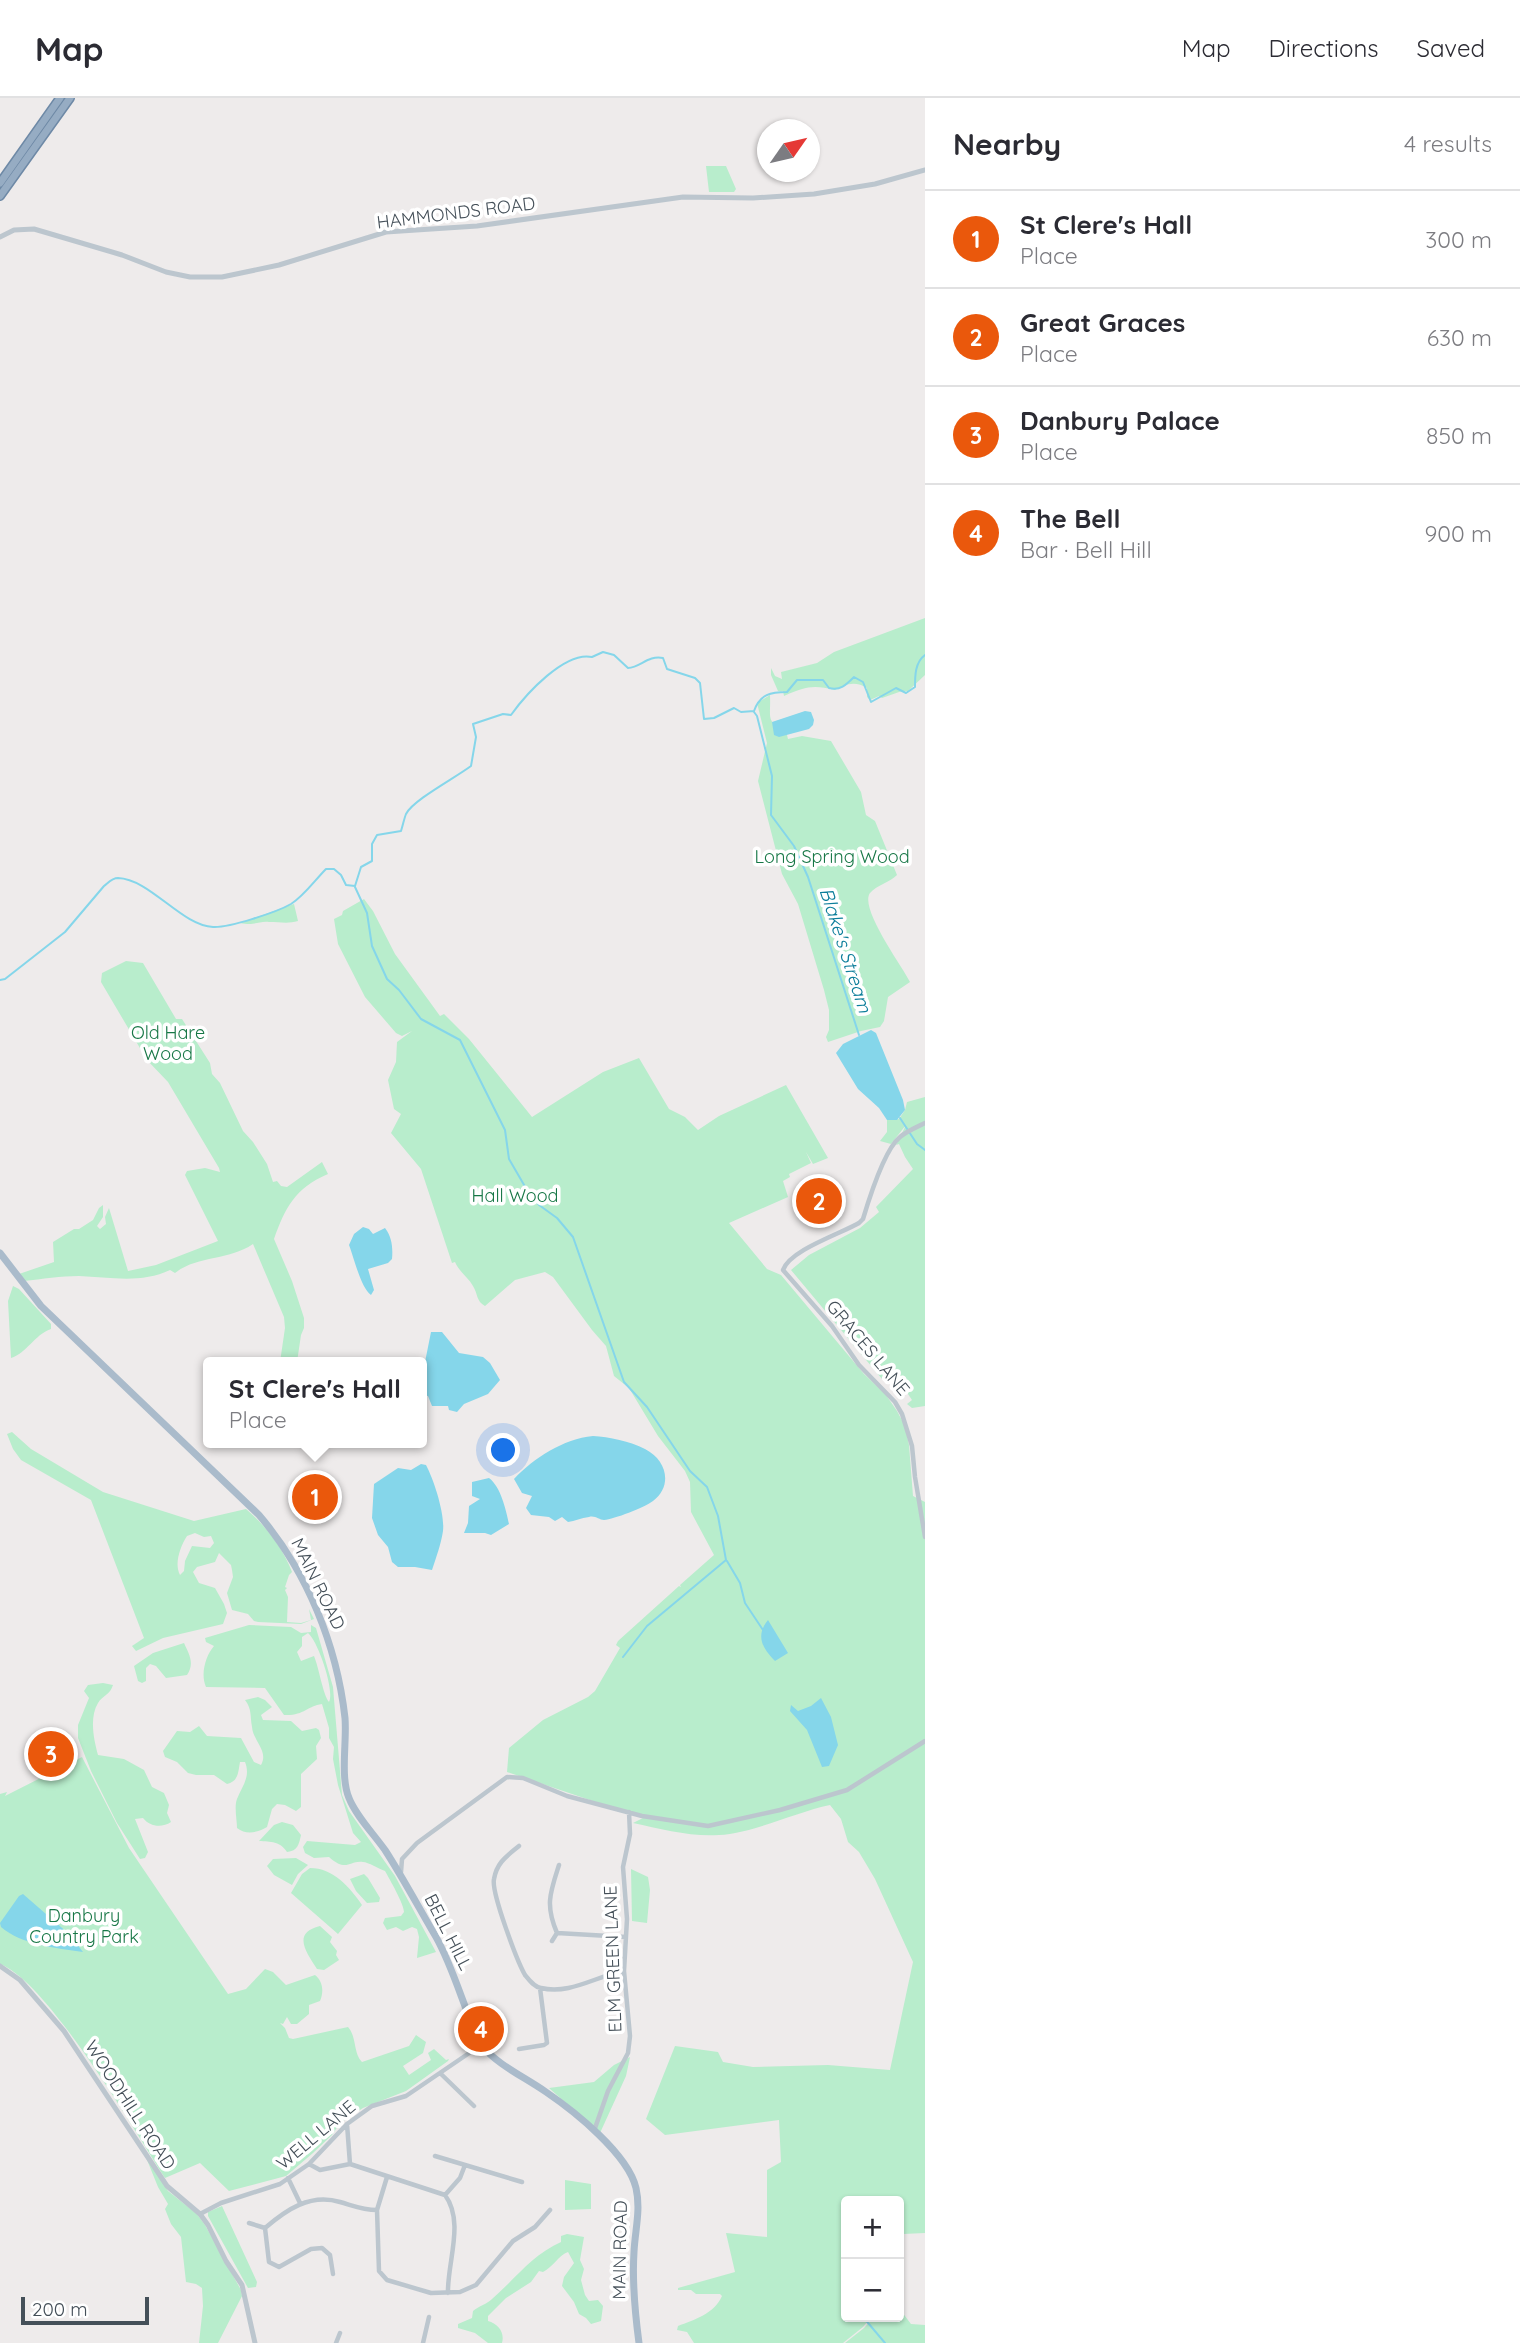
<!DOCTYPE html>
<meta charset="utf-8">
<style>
body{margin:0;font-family:Quicksand,sans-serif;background:#f2f2f3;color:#2b2b33}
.controls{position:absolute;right:21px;bottom:21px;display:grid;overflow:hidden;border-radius:7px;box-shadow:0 2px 5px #0004}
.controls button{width:63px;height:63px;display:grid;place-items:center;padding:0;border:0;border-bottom:2px solid #e1e1e2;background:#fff;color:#2b2b33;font:35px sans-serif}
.compass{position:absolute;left:757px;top:21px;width:63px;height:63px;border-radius:50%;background:#fff;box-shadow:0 2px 5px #0004;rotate:56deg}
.scale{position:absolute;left:21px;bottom:18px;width:128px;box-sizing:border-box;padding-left:7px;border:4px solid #444f58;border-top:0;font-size:19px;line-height:24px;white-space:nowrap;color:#444f58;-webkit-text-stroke:5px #fff;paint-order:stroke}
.you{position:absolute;left:504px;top:1353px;width:24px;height:24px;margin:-18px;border:5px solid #fff;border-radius:50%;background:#1a73e8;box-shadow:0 0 0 10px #1a73e833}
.badge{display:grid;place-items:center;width:46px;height:46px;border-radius:50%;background:#ea580c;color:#fff;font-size:23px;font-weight:700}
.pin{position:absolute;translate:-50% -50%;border:4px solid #fff;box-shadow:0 2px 7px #0006}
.popup{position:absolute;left:203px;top:1259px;width:224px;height:91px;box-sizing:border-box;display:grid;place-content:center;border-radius:7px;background:#fff;filter:drop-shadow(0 2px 5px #0005);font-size:23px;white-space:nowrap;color:#7c7c81}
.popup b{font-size:26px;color:#2b2b33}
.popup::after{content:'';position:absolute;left:50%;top:100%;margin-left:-14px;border:14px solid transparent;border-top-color:#fff}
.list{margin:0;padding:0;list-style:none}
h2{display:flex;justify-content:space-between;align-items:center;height:91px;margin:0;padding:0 28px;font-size:30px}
h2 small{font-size:23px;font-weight:400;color:#7c7c81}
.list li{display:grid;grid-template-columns:46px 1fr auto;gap:21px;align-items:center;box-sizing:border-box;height:98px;padding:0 28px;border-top:2px solid #e1e1e2}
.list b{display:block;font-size:26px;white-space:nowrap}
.list p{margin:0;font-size:23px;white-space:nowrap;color:#7c7c81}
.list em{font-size:23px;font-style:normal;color:#7c7c81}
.map{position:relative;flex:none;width:925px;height:2245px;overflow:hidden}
header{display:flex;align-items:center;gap:42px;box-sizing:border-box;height:98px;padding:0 35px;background:#fff;border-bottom:2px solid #e1e1e2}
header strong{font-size:33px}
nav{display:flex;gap:38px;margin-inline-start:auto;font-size:24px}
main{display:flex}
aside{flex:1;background:#fff}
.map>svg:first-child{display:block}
</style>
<header>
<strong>Map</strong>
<nav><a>Map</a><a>Directions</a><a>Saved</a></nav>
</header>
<main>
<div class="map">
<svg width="925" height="2245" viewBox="0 0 925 2245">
<rect width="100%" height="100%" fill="#eeebeb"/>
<path fill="#b8edcc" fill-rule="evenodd" d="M706 68H726L736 91 734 94H709Z
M925 520V577L908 593H902L882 600 879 598 870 602 867 599V590C857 583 845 585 835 592 814 587 806 588 784 598L783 593H778L771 577V570L775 578 782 581 781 574 817 565 834 554Z
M770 597C771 622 765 621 787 637L788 641 802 638 831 643 861 694 866 717 875 723 897 777C890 784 877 787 870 795 859 810 902 868 910 884L888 899 884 923 880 929 861 933 828 944 826 939 829 932V912L824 892 798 806 782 776 758 683 767 645 757 605Z
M364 801 373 813 395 856 440 918 444 916 469 941 532 1019 603 974 639 960 669 1011 685 1019 698 1032 719 1018 786 987 828 1060 813 1066 806 1054 811 1065 789 1076 790 1079 783 1083 788 1099 729 1125 767 1171 781 1177 864 1276 886 1297 897 1313 905 1328 909 1347 913 1398 925 1404V2135L903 2136 899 2144V2103H846V2219H871L863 2229 843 2245H694L687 2234 677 2232 678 2228C694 2222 714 2216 722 2198L720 2196H696L691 2192H678V2190L735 2174 726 2135 767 2139V2072L781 2064 779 2022 665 2037 646 2021 675 1948 718 1954 723 1964 753 1969 828 1967 890 1972 913 1864 875 1781 859 1754 848 1744 841 1721 830 1707C796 1714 754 1735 719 1737 691 1739 661 1731 633 1725L643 1720 507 1674 509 1650 543 1622 588 1599 595 1593 620 1550 616 1547 618 1543 679 1488 681 1489 680 1487 714 1457 691 1414 690 1384 685 1373 658 1338 629 1290 614 1278 606 1248 592 1232 553 1179 545 1174 515 1182 485 1208C476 1203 478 1196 473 1188 468 1179 460 1175 455 1164L452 1165 421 1071 391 1035 401 1016 394 1011 388 982 396 964 397 944 412 933 402 938 396 935 365 899 338 846 334 821 342 817 343 813Z
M294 806 298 823C288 826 280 824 269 824 258 823 255 828 240 825Z
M126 863 143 865 176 921H182L210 965 212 976 220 985 243 1033 253 1044 267 1066 273 1084 277 1083 281 1088 287 1089 322 1064 328 1076C295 1090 285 1110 274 1141L292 1183 304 1220V1230L301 1237 297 1264H280L285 1230 284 1219 253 1146C228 1163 198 1157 175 1175L170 1172C141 1186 109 1179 79 1178 61 1178 42 1181 24 1183L19 1176 54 1164 53 1144 74 1131H79L93 1122 99 1110 103 1107V1119L97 1128 100 1131 106 1126 105 1119 109 1110 128 1173 156 1167 218 1143 185 1077 187 1073 205 1070 220 1074 219 1070 168 984 147 962 101 884 102 875Z
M925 999V1308L912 1310 907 1306 912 1302 902 1287 882 1281 791 1172 809 1157 860 1130 879 1114 876 1109 913 1071 905 1059 899 1046 896 1047 906 1027 891 1046 880 1043 887 1034V1022L899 1021 905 1012 907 1004Z
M13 1188 19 1191 51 1226V1231C34 1237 27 1255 11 1260L8 1203Z
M12 1334 31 1351 103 1394 194 1423 246 1411C266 1428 283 1450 292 1474L289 1477 285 1489 287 1490 285 1492 288 1499 287 1524 301 1525 311 1522 309 1511 314 1521 301 1526 258 1524 254 1523 248 1516 232 1512 227 1495 233 1479 232 1472 231 1467 219 1455 215 1464 197 1469 193 1474 199 1485 215 1490 224 1506 227 1515 223 1526 163 1540 136 1553 132 1548 144 1540 91 1402 21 1362 13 1351 7 1336ZM195 1435 204 1439 211 1438 214 1445 210 1450 192 1448 185 1463 184 1473 180 1477C174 1466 180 1449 187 1438Z
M249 1527 291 1529 301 1535 311 1534V1527L316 1530 333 1589 342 1697 349 1713 395 1778 436 1854 417 1860 419 1839 417 1831 412 1829 403 1833 396 1829 387 1832 383 1825 385 1820 401 1818 404 1814C404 1806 390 1782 385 1773 379 1771 368 1764 363 1764 349 1762 347 1775 329 1759L314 1760 305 1755 303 1749 307 1743 355 1747 361 1744 353 1735 338 1687 333 1661 334 1649 329 1640V1630L322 1606C307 1608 304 1618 284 1617L265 1590 206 1589C200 1576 206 1557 214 1548L206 1544 205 1540ZM308 1535C318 1543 335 1593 329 1604 323 1597 319 1570 314 1558L301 1563 297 1554 302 1548V1539Z
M184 1545C189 1556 195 1565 187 1577L166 1580 156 1568 150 1566 146 1570V1583L142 1585 138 1583 134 1568 153 1555Z
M103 1585 113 1587C110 1597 103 1597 98 1605 89 1620 94 1642 98 1657L124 1661 144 1672 152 1689 164 1695 169 1707 167 1715 171 1724C162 1730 150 1729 143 1720L135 1721 148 1754 145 1760 140 1761 117 1725 91 1673 78 1640V1627L89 1600 84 1593 88 1587Z
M258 1599 265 1602 272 1609 261 1617 263 1622 291 1623 302 1633 316 1630 319 1632 321 1640 316 1648 317 1661 301 1676V1709L296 1713 285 1707 277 1706 272 1711 267 1729C257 1735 246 1737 237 1730 237 1722 234 1709 237 1701 242 1688 251 1679 245 1664H240C238 1674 239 1683 227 1686L214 1677H196L188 1675 177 1664 165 1659 163 1653 177 1633 190 1634 199 1628 207 1638 241 1640 254 1664 261 1667C269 1653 253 1643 252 1629 250 1618 252 1611 245 1602Z
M82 1659 129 1750 228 1896 246 1891 265 1871 273 1874 286 1887 315 1877C323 1883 324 1894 320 1903L309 1907V1916L297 1926H291L287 1919 283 1926 280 1925 285 1930 289 1940 293 1941 348 1929C357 1939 353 1955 362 1964L409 1948 416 1937 426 1944 423 1955 403 1968 409 1977 431 1962 428 1955 434 1951 446 1962 449 1961 448 1963 406 1993 363 2010 340 2025 332 2037 313 2055 286 2078 229 2093 200 2065 165 2080C134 2032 48 1884 0 1866V1696L7 1694 5 1698Z
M282 1724 293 1727 301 1737C299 1746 298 1753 287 1754 280 1743 271 1744 259 1743L274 1727Z
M296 1760 308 1767 298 1776 292 1787 274 1777 267 1768 273 1761Z
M310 1770C333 1770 350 1789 362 1807L338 1836 291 1795 302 1776Z
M631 1771 648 1779 650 1792 647 1825 632 1823Z
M364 1776 368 1780 380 1800 379 1804 367 1805 356 1793 350 1781Z
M320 1828 332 1839 330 1844 337 1853 336 1857 339 1862 324 1872 317 1871C307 1855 291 1835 320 1828Z
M630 1959 626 1978 600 2035 549 1990 594 1984 614 1967Z
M143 2052 168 2093 197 2116 205 2127 241 2192 242 2198 218 2245H199L203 2208 202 2190 196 2186 186 2184 181 2139 171 2126 165 2111 168 2106 158 2089Z
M565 2082 591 2086V2111L565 2112Z
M222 2108 257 2184 256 2189 248 2190 208 2118V2114Z
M567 2136 584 2139 580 2162 584 2171 581 2182 585 2197 589 2203 598 2202 603 2208 601 2223 591 2226 586 2220 579 2216 574 2204 562 2188 564 2179 574 2165 568 2154C559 2157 552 2170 543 2174L539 2173 531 2184 506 2200 488 2218V2223C498 2226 505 2234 502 2245H488L475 2235 458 2230V2226L472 2220 473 2213C479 2208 487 2206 492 2201 516 2180 532 2157 561 2144V2138Z
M899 2213 902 2214 911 2226 925 2227V2245H845L864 2230 874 2219H899Z"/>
<path fill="#85d6ea" d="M805 613 811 614 814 622 813 627 809 631 779 639 774 637 772 624Z
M871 932 876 935 903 1002 905 1012 897 1022H887L879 1010 858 991 836 955 843 946Z
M363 1129 369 1131 373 1136 385 1130C392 1139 393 1150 392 1161L388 1165 368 1171 374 1192 371 1197C361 1190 354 1160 349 1147L354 1136Z
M431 1234H442L459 1255 483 1259 490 1265 500 1282 488 1296 464 1306 457 1314 449 1312 448 1308H432L428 1298 422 1297V1268L425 1264Z
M593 1338C609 1339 630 1343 645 1351 667 1362 673 1388 653 1403 644 1410 614 1421 604 1422 599 1422 595 1417 589 1419 581 1420 575 1423 568 1424L562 1419 555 1423 549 1419 531 1417 526 1410 532 1398 522 1395 514 1381C534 1360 563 1341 593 1338Z
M421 1366 426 1367C434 1382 445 1416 443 1433 441 1446 436 1460 432 1472L415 1469H398L392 1464 388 1449 378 1437 372 1420 374 1386 398 1370 411 1372Z
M489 1380C501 1389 506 1412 509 1426L491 1437 485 1435H464L468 1425 469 1408 480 1401 472 1398V1384Z
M768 1522 788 1555 775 1563C761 1549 756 1537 768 1522Z
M821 1600 831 1619 838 1647 829 1668 822 1669 807 1632 790 1613 791 1607 798 1613 811 1608Z
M23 1796 69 1836 83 1854C56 1850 22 1847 1 1829L0 1825 19 1798Z"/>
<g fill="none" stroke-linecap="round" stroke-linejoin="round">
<path stroke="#85d6ea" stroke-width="2" d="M754 614 757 618 772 678 771 717 794 748 808 779 859 937
M355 789 367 815 372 848 387 881 399 892 421 921 460 942 505 1032 509 1061 527 1092 539 1107 557 1120 573 1139 624 1284 647 1309 690 1373 707 1389 718 1418 726 1462 647 1528 623 1559
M0 882 5 881 65 834 104 788C108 785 112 780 118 780 150 781 182 828 213 829 229 830 277 814 291 806 304 798 315 782 326 771H334L341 777 346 787 355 788 361 769 372 763V746L377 737 401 733C403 727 404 721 406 716 413 702 455 680 471 668L476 639 473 626 503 616 511 617C526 596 565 553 592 559L603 554 614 557 628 570C641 569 648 557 663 560L667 571 695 580 700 585 704 621 714 620 734 610 741 614 754 613C760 596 771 594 787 594L797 582H823L829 590C840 593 846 587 854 579L863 584 871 604 896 590 906 595 915 589C915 578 915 564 925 557
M900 1020 917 1046 925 1052
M727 1463 740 1485 745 1505 763 1532
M863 2219 885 2245"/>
<g stroke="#6e89a6" stroke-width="10">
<path id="trunk" d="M0 85 60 0
M0 98 70 0"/>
</g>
<path stroke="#bcc6ce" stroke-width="4.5" d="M925 1025C917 1029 907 1033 900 1039 884 1052 869 1101 863 1121L859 1125C840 1136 790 1152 783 1172L832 1228 859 1267 895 1304 902 1316 912 1348 915 1379 925 1439
M519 1748C507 1758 497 1764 494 1781 491 1794 517 1863 525 1877 529 1882 534 1889 541 1890 570 1897 596 1878 624 1873
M559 1767C550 1795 545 1807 557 1835L626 1839
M401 1774 402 1761 417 1745 507 1679 523 1680 567 1698 642 1718 708 1728 780 1712 847 1692 925 1643
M552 1843 557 1835
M519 1951 544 1947 547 1945 540 1890
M440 1975 474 2008
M347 2026 350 2066
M594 2033 608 1993 628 1955 630 1938 624 1873 627 1821 623 1769 630 1736 629 1714
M435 2058 522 2084
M309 2066 320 2072 350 2066 445 2097C465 2124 447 2165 448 2195
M387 2079 377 2112 379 2173 387 2182 431 2195 460 2194 476 2187 513 2143 535 2129 550 2112
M288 2080 300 2105
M445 2097 460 2080 465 2067
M200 2116 221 2105 280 2086 309 2066 347 2026 372 2008 406 1998 481 1947
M249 2125 265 2130C286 2112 310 2095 340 2104 354 2108 363 2112 377 2112
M265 2130 269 2164 279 2169 311 2151 322 2150 330 2157 333 2176
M336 2245 340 2235
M423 2245 429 2219"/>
<path stroke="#bcc6ce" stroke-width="5" d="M0 139 14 132 34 131 122 157 166 174 190 179H222L279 167 386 134 477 128 683 99 753 100 814 96 875 86 925 72
M0 1868 20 1882 64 1933 167 2088 200 2116 208 2127 226 2163 242 2187 255 2245"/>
<path stroke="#aabbcb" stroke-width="7" d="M0 1155 41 1208 259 1417C307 1473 337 1548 345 1620 347 1643 340 1679 349 1700 356 1718 373 1735 385 1752 403 1780 419 1810 436 1839 455 1873 464 1912 481 1947 499 1968 523 1978 546 1994 574 2013 628 2056 636 2090 641 2112 635 2132 634 2154 632 2185 635 2215 639 2245"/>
<use href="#trunk" stroke="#96acc3" stroke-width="7"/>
</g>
<g text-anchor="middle" stroke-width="7" stroke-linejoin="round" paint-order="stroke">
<g font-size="18" fill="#444f58" stroke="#fff">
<text transform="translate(456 115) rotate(-7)" y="6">HAMMONDS ROAD</text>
<text transform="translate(868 1250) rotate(50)" y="6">GRACES LANE</text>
<text transform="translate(318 1486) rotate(64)" y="6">MAIN ROAD</text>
<text transform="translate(448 1834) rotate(63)" y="6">BELL HILL</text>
<text transform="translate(613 1861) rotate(-92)" y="6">ELM GREEN LANE</text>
<text transform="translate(130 2007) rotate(57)" y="6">WOODHILL ROAD</text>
<text transform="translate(316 2037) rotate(-40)" y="6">WELL LANE</text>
<text transform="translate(620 2152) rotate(-89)" y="6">MAIN ROAD</text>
</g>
<g font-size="18" fill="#177746" stroke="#fff">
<text x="832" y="765">Long Spring Wood</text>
<text x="168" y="941">Old Hare<tspan x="168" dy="21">Wood</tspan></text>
<text x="515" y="1104">Hall Wood</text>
<text x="84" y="1824">Danbury<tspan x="84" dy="21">Country Park</tspan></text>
</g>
<g font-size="19" font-style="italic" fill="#0d7e9b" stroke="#fff">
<text transform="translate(846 852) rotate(72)" y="7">Blake's Stream</text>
</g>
</g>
</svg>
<div class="controls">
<button>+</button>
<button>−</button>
</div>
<svg class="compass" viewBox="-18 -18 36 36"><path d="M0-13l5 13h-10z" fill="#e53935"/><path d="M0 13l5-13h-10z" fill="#7c7c81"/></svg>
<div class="scale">200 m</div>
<div class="you"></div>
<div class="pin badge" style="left:315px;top:1399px">1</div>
<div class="popup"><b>St Clere's Hall</b>Place</div>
<div class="pin badge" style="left:819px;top:1103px">2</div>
<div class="pin badge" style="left:51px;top:1656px">3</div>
<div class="pin badge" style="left:481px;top:1931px">4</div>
</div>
<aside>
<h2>Nearby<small>4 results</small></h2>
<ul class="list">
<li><span class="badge">1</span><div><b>St Clere's Hall</b><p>Place</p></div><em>300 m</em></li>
<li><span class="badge">2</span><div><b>Great Graces</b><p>Place</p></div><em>630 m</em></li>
<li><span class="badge">3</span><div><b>Danbury Palace</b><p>Place</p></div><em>850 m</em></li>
<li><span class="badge">4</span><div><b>The Bell</b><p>Bar · Bell Hill</p></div><em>900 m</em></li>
</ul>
</aside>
</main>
